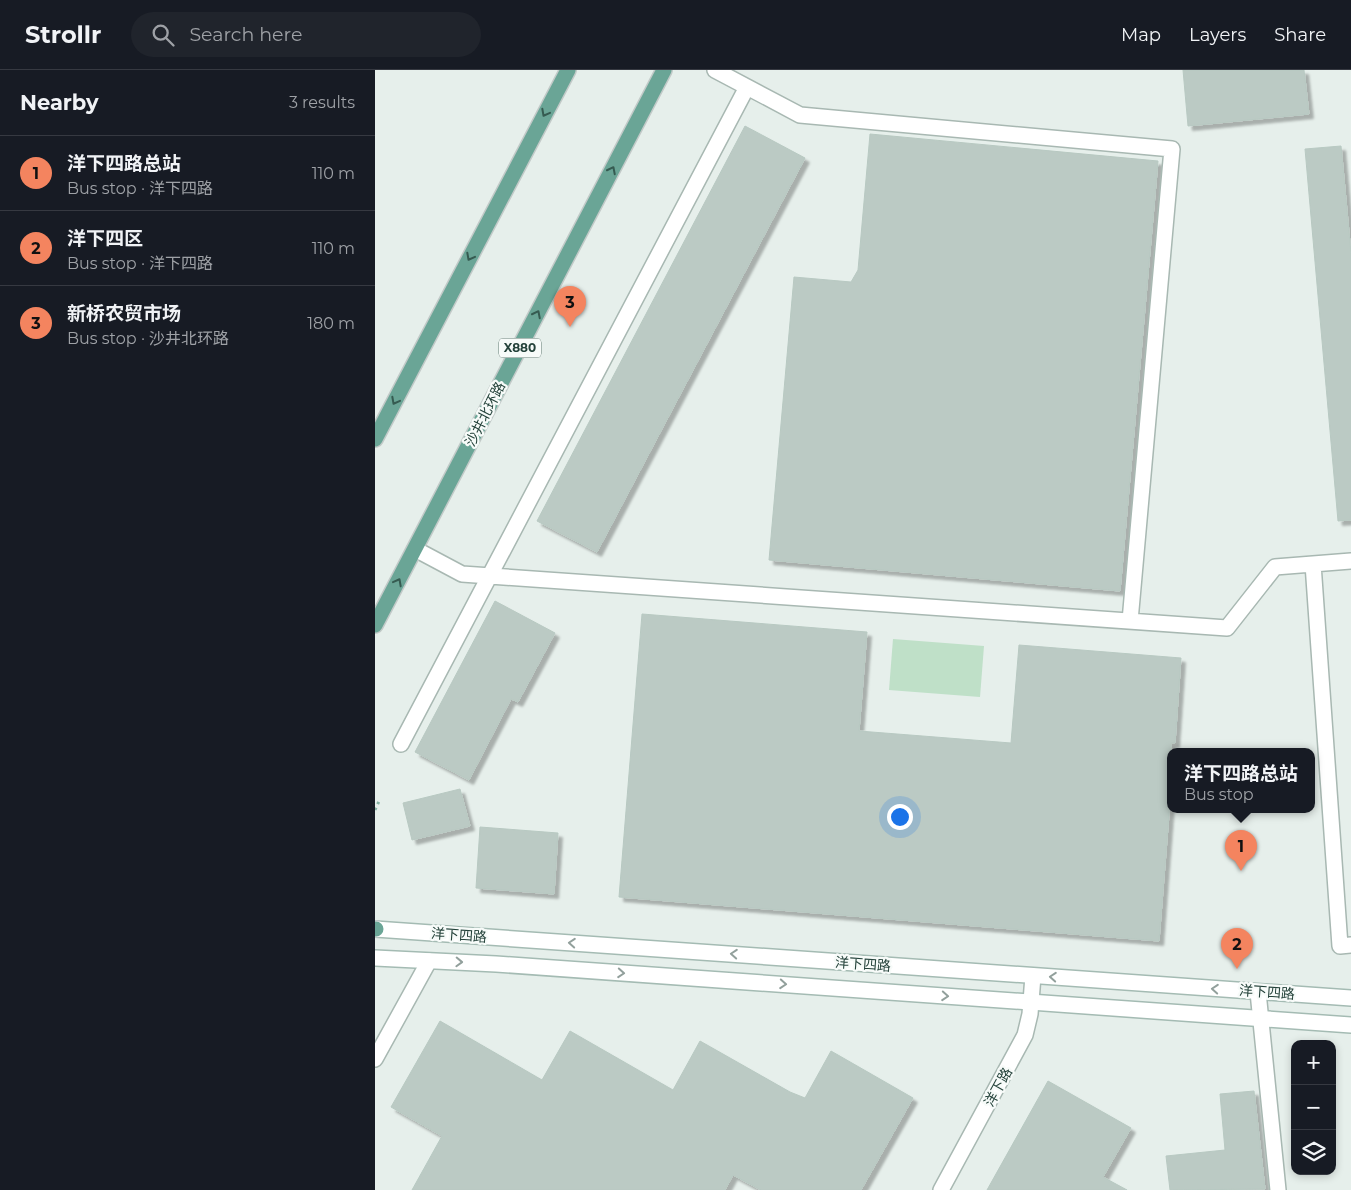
<!DOCTYPE html>
<meta charset="utf-8">
<style>
body{margin:0;font-family:Montserrat,"Noto Sans SC",sans-serif;background:#20242c;color:#f1f3f6}
.controls{position:absolute;right:15px;bottom:15px;display:grid;overflow:hidden;border-radius:10px;box-shadow:0 2px 8px #0003}
.controls button{width:45px;height:45px;display:grid;place-items:center;padding:0;border:0;border-bottom:1px solid #363941;background:#171b24;color:#f1f3f6;font:25px sans-serif}
.you{position:absolute;left:524px;top:746px;width:18px;height:18px;margin:-12px;border:4px solid #fff;border-radius:50%;background:#1a73e8;box-shadow:0 0 0 8px #1a73e833}
.badge{display:grid;place-items:center;width:32px;height:32px;border-radius:50%;background:#f4845f;color:#111;font-size:16px;font-weight:700}
.pin{position:absolute;translate:-50% -41px;filter:drop-shadow(0 1px 2px #0008)}
.pin::after{content:'';position:absolute;top:26px;width:18px;height:15px;background:inherit;clip-path:polygon(0 0,100% 0,50% 100%)}
.popup{position:absolute;left:792px;top:678px;width:148px;height:65px;box-sizing:border-box;display:grid;place-content:center;border-radius:10px;background:#171b24;filter:drop-shadow(0 1px 4px #0005);font-size:16px;white-space:nowrap;color:#9ea1a6}
.popup b{font-size:19px;color:#f1f3f6}
.popup::after{content:'';position:absolute;left:50%;top:100%;margin-left:-10px;border:10px solid transparent;border-top-color:#171b24}
.list{margin:0;padding:0;list-style:none}
h2{display:flex;justify-content:space-between;align-items:center;height:65px;margin:0;padding:0 20px;font-size:21px}
h2 small{font-size:16px;font-weight:400;color:#9ea1a6}
.list li{display:grid;grid-template-columns:32px 1fr auto;gap:15px;align-items:center;box-sizing:border-box;height:75px;padding:0 20px;border-top:1px solid #363941}
.list b{display:block;font-size:19px;white-space:nowrap}
.list p{margin:0;font-size:16px;white-space:nowrap;color:#9ea1a6}
.list em{font-size:16px;font-style:normal;color:#9ea1a6}
.icon{flex:none;width:28px;height:28px;fill:none;stroke:currentColor;stroke-width:2;stroke-linecap:round;stroke-linejoin:round}
.map{position:relative;flex:none;width:976px;height:1120px;overflow:hidden}
header{display:flex;align-items:center;gap:30px;box-sizing:border-box;height:70px;padding:0 25px;background:#171b24;border-bottom:1px solid #363941}
header strong{font-size:24px}
nav{display:flex;gap:28px;margin-inline-start:auto;font-size:18px}
.search{width:350px;height:45px;background:#20242c;display:flex;align-items:center;gap:12px;box-sizing:border-box;padding:0 18px;border-radius:28px;color:#9ea1a6;font-size:19px}
main{display:flex}
aside{flex:1;background:#171b24}
.map>svg:first-child{display:block}
</style>
<header>
<strong>Strollr</strong>
<div class="search"><svg class="icon" aria-label="search" viewBox="0 0 24 24"><circle cx="10" cy="10" r="6"/><path d="M15 15l6 6"/></svg>Search here</div>
<nav><a>Map</a><a>Layers</a><a>Share</a></nav>
</header>
<main>
<aside>
<h2>Nearby<small>3 results</small></h2>
<ul class="list">
<li><span class="badge">1</span><div><b>洋下四路总站</b><p>Bus stop · 洋下四路</p></div><em>110 m</em></li>
<li><span class="badge">2</span><div><b>洋下四区</b><p>Bus stop · 洋下四路</p></div><em>110 m</em></li>
<li><span class="badge">3</span><div><b>新桥农贸市场</b><p>Bus stop · 沙井北环路</p></div><em>180 m</em></li>
</ul>
</aside>
<div class="map">
<svg width="976" height="1120" viewBox="0 0 976 1120">
<defs>
<filter id="shadow"><feDropShadow dx="4.5" dy="4.5" stdDeviation="1" flood-color="#0004"/></filter>
</defs>
<rect width="100%" height="100%" fill="#e6efeb"/>
<path fill="#bfe0c8" d="M518 569 609 576 605 627 514 620Z"/>
<path fill="#bbcac4" stroke="#b8c9c2" filter="url(#shadow)" d="M808 0H929L934 44 813 56Z
M370 56 430 88 222 482 162 451Z
M495 64 783 91 745 521 394 490 419 207 476 212 483 200Z
M966 76 976 184V450L963 451 930 79Z
M120 531 180 563 143 632 136 629 94 710 40 682Z
M267 544 492 562 484 661 573 668 636 673 644 575 806 588 800 673H796V719L784 871 244 827Z
M85 719 95 756 37 770 28 733Z
M105 757 183 763 179 824 101 818Z
M65 951 167 1010 195 961 298 1020 325 971 415 1022 430 1028 456 981 538 1028 486 1120H386L358 1105 350 1120H37L67 1066 16 1037Z
M673 1011 756 1058 728 1107 752 1120H612Z
M879 1021 890 1119 795 1120 791 1086 850 1080 845 1024Z"/>
<g fill="none" stroke-linecap="round" stroke-linejoin="round">
<g stroke="#a8b8b2" stroke-width="18">
<path id="street" d="M340 0 425 45 797 79 755 551
M40 479 87 504 852 558 900 497 976 491
M938 494 965 876 976 875
M26 674 372 17
M883 922 903 1120
M0 989 54 891
M566 1120 650 965 655 944 658 906"/>
</g>
<g stroke="#a4bbb3" stroke-width="18">
<path id="secondary" d="M0 859 976 928
M0 888 121 894 976 955"/>
</g>
<g stroke="#c2cac8" stroke-width="18">
<path id="primary" d="M0 369 193 0
M0 555 289 0
M0 859H1"/>
</g>
<path stroke="#86b3a5" stroke-width="3" stroke-dasharray="2.5 4" stroke-linecap="butt" d="M0 740 5 729"/>
<use href="#street" stroke="#fff" stroke-width="15"/>
<use href="#secondary" stroke="#fff" stroke-width="15"/>
<use href="#primary" stroke="#6aa596" stroke-width="15"/>
</g>
<defs><path id="oneway-chevron" d="M-2-3.5L2.5 0L-2 3.5" fill="none" stroke-width="1.6" stroke-linecap="round" stroke-linejoin="round" transform="scale(1.25)"/></defs>
<g stroke="#365b51">
<use href="#oneway-chevron" transform="translate(170 43) rotate(118)"/>
<use href="#oneway-chevron" transform="translate(237 100) rotate(-63)"/>
<use href="#oneway-chevron" transform="translate(95 187) rotate(118)"/>
<use href="#oneway-chevron" transform="translate(162 244) rotate(-63)"/>
<use href="#oneway-chevron" transform="translate(20 331) rotate(118)"/>
<use href="#oneway-chevron" transform="translate(23 512) rotate(-62)"/>
</g>
<g stroke="#92a09c">
<use href="#oneway-chevron" transform="translate(197 873) rotate(-176)"/>
<use href="#oneway-chevron" transform="translate(359 884) rotate(-176)"/>
<use href="#oneway-chevron" transform="translate(84 892) rotate(2)"/>
<use href="#oneway-chevron" transform="translate(246 903) rotate(4)"/>
<use href="#oneway-chevron" transform="translate(678 907) rotate(-176)"/>
<use href="#oneway-chevron" transform="translate(408 914) rotate(4)"/>
<use href="#oneway-chevron" transform="translate(840 919) rotate(-176)"/>
<use href="#oneway-chevron" transform="translate(570 926) rotate(4)"/>
</g>
<g text-anchor="middle" stroke-width="4.5" stroke-linejoin="round" paint-order="stroke">
<rect fill="#f7fbf9" stroke="#637a73" stroke-width="1" x="124" y="268.5" width="42" height="19" rx="4"/>
<g font-size="12" font-weight="bold" fill="#24423a">
<text x="145" y="282">X880</text>
</g>
<g font-size="14" fill="#24423a" stroke="#f7fbf9">
<text transform="translate(110 344) rotate(-63)" y="5">沙井北环路</text>
<text transform="translate(84 865) rotate(4)" y="5">洋下四路</text>
<text transform="translate(488 894) rotate(4)" y="5">洋下四路</text>
<text transform="translate(892 922) rotate(4)" y="5">洋下四路</text>
<text transform="translate(623 1017) rotate(-61)" y="5">洋下路</text>
</g>
</g>
</svg>
<div class="controls">
<button>+</button>
<button>−</button>
<button><svg class="icon" aria-label="layers" viewBox="0 0 24 24"><path d="M12 4l9 5-9 5-9-5zM3 14l9 5 9-5"/></svg></button>
</div>
<div class="you"></div>
<div class="pin badge" style="left:866px;top:801px">1</div>
<div class="popup"><b>洋下四路总站</b>Bus stop</div>
<div class="pin badge" style="left:862px;top:899px">2</div>
<div class="pin badge" style="left:195px;top:257px">3</div>
</div>
</main>
